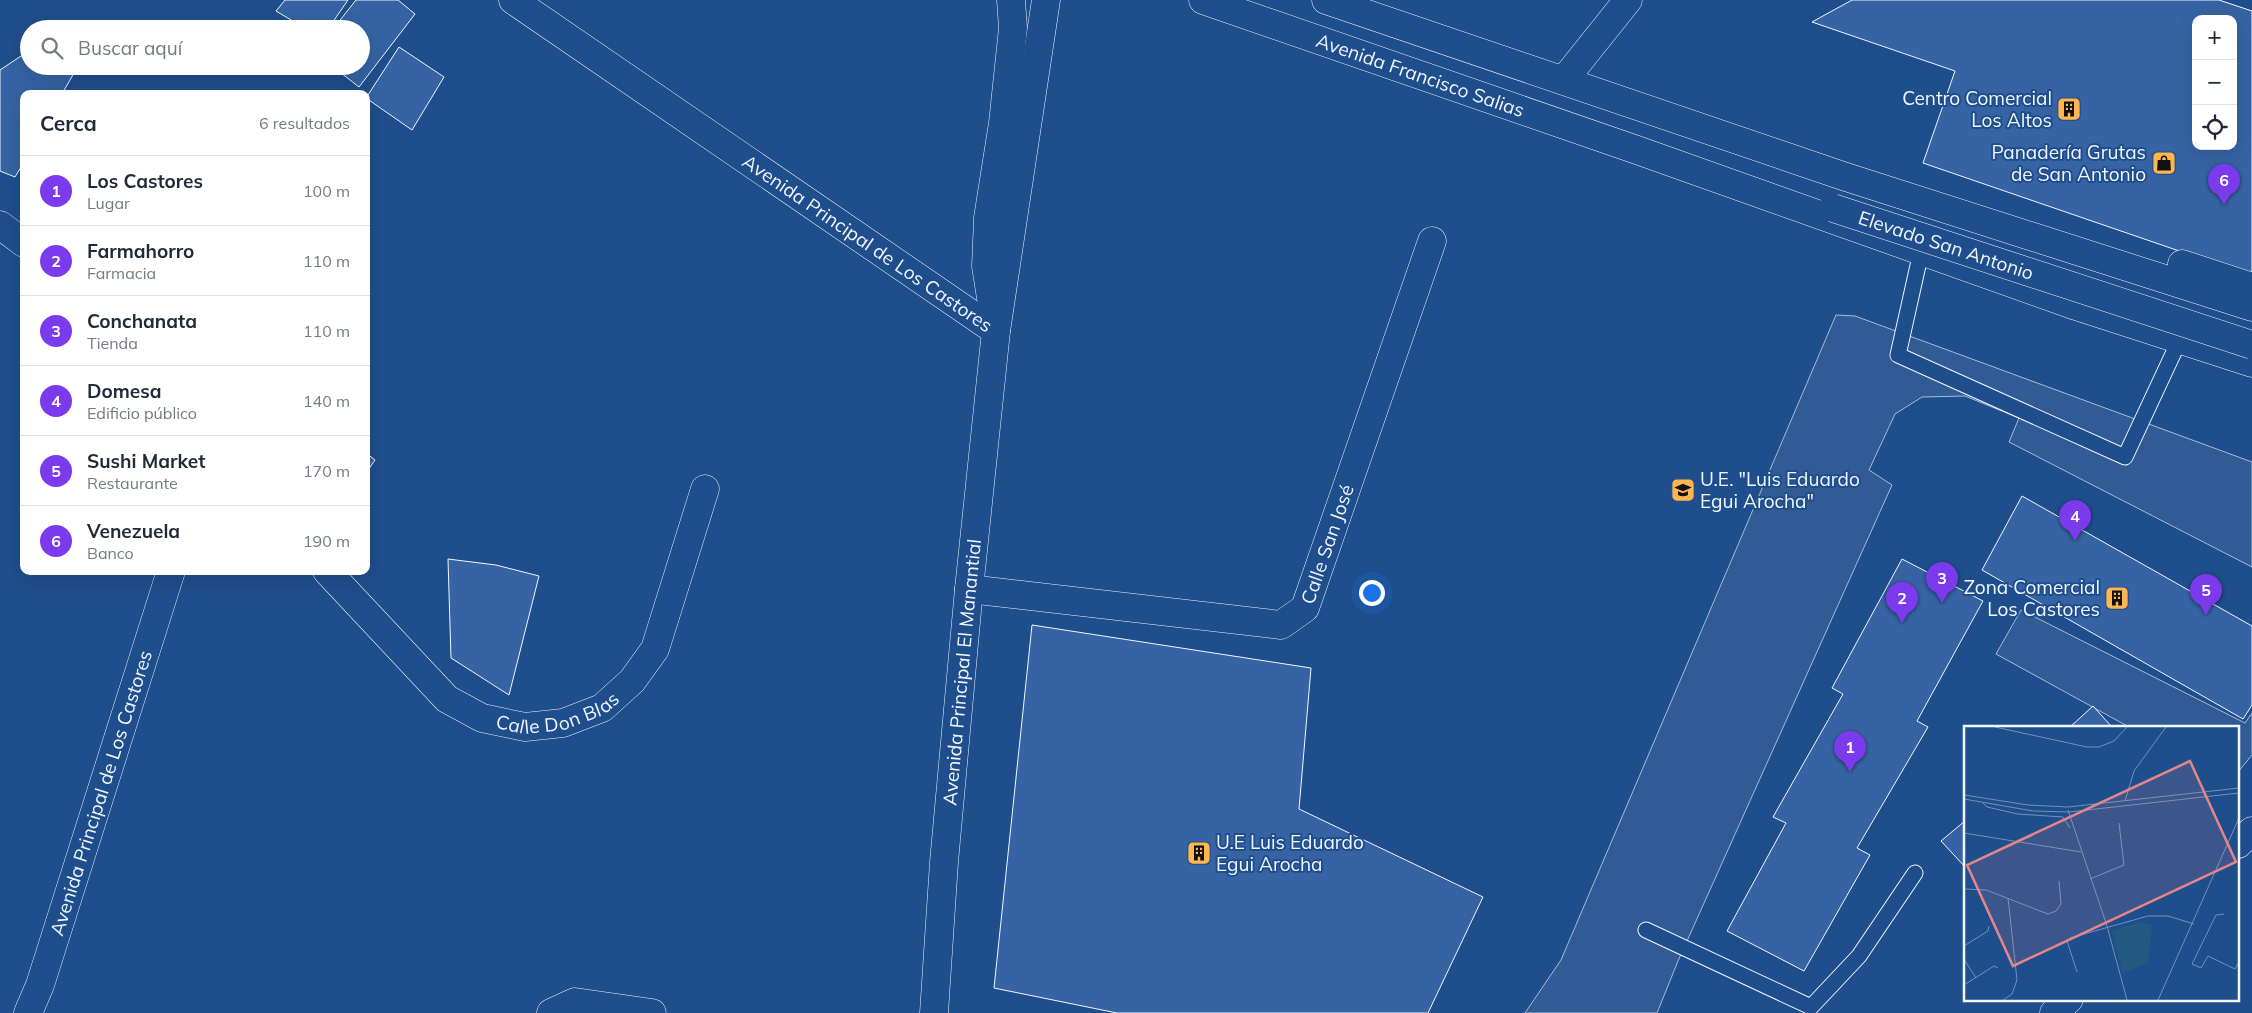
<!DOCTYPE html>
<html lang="es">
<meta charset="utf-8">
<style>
body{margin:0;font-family:Mulish,sans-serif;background:#f2f2f3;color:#1f2937}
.controls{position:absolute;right:15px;top:15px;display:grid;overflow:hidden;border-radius:10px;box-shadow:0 5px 20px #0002}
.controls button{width:45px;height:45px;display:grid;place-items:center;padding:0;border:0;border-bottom:1px solid #e0e1e3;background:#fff;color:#1f2937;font:25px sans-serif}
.you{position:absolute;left:1371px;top:592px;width:18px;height:18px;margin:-12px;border:4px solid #fff;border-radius:50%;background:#1a73e8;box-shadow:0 0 0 8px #1a73e833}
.badge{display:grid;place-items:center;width:32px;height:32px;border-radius:50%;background:#7c3aed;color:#fff;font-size:16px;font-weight:700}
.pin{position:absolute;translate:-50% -41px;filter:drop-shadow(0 1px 2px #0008)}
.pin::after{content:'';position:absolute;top:26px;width:18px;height:15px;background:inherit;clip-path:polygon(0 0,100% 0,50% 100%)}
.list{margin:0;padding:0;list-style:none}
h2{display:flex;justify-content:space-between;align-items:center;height:65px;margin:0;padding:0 20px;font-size:21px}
h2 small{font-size:16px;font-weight:400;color:#747a83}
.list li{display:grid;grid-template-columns:32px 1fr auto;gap:15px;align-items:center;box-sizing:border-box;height:70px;padding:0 20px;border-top:1px solid #e0e1e3}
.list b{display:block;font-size:19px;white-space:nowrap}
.list p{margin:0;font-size:16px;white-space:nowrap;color:#747a83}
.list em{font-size:16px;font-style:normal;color:#747a83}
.icon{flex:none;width:28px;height:28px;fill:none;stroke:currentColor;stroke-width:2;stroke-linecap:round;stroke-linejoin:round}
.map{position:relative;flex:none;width:2252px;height:1013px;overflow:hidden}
.search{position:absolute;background:#fff;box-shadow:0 5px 20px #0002;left:20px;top:20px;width:350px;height:55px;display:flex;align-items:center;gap:12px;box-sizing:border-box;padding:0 18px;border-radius:28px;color:#747a83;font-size:19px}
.panel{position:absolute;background:#fff;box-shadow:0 5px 20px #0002;left:20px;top:90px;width:350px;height:485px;border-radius:10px}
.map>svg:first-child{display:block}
</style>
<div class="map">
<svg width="2252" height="1013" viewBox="0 0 2252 1013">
<rect width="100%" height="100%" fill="#1f4e8c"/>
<path fill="#305b95" stroke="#a8bbd7" d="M1836 315 1855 316 2252 462V567L2009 442 2019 418 1965 396 1922 397 1895 414 1869 470 1892 485 1678 961 1657 1013H1525L1561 960Z
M2021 610 2245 723 2252 713V755L2238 772V727H2129L1996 654Z"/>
<path fill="#3563a3" stroke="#f2f6ff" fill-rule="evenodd" d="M285 0H348L328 29H306L276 11Z
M356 0H398L415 14 359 87 332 66H361V29H333Z
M1852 0H2219L2252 11V276L1923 163 1955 71 1812 22ZM2196 19H2233V146H2196Z
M399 47 444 77 412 130 366 98Z
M29 54V66H78L62 94H24V162L15 177 0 171V70L21 56Z
M366 453 375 460 366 473Z
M2022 496 2252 626V705L2243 719 1982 570Z
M448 559 496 565 539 576 509 695 451 658Z
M1902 559 1983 601 1917 721 1928 727 1857 848 1870 855 1804 971 1727 931 1786 823 1773 817 1843 694 1832 688Z
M1032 625 1311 668 1299 809 1483 897 1428 1013H1117L994 988Z
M2093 706 2112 727H2070Z
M1966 820V868L1941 841Z"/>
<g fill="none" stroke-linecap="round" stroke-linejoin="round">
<g stroke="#f2f6ff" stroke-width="17">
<path id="lane" d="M1921 252 1898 355 2125 457 2180 339
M1646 930 1811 1007 1859 956 1915 873"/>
</g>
<g stroke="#f2f6ff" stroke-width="29">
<g id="street">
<path id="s1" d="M513 0 996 331"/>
<path d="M1564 80 1628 0"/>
<path d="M0 225 24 243"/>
<path d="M992 304 986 266 988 218 1003 123 1013 28 1011 0"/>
<path id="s2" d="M327 571 447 699 482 718 525 727 563 723 602 708 632 681 655 649 705 489"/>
<path id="s3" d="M969 589 1281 625 1305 608 1432 241"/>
<path id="s4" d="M28 1013 40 985 171 571"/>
<path d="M551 1013 575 1002 652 1013"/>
<path id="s5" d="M934 1013 944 862 969 589 996 331 1046 0"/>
</g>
</g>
<g stroke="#f2f6ff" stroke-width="29">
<g id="secondary">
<path id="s6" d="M1203 0 1637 150 2076 306 2252 363"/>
<path d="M1326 0 1843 176 2252 307"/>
<path d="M2182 264 2252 287"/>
<path d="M2238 844 2252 831"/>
<path d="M2054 1013 2069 999"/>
</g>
</g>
<use href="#lane" stroke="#1f4e8c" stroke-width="15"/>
<use href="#street" stroke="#1f4e8c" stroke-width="28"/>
<use href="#secondary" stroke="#1f4e8c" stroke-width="28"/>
<g stroke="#f2f6ff" stroke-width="29" stroke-linecap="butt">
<g id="secondary-bridge">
<path id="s7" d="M1833 208 2252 345"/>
</g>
</g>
<use href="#secondary-bridge" stroke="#1f4e8c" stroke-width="28"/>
</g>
<defs>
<g id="building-square" transform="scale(1.25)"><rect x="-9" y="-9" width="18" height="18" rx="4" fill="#ffb74d" stroke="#1f4e8c"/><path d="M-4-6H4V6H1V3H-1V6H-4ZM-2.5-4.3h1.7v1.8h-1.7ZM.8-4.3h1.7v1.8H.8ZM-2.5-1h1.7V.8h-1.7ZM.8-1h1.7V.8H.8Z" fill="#111"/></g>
<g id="shop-square" transform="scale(1.25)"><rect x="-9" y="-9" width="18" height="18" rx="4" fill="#ffb74d" stroke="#1f4e8c"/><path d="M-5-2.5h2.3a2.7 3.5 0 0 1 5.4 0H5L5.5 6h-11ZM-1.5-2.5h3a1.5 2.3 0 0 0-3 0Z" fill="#111"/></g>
<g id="school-square" transform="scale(1.25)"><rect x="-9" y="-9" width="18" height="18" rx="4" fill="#ffb74d" stroke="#1f4e8c"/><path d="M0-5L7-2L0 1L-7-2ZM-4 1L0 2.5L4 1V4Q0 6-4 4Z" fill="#111"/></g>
</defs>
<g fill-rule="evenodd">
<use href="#building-square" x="2069" y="109"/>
<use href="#shop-square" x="2164" y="163"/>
<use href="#school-square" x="1683" y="490"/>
<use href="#building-square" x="2117" y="598"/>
<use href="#building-square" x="1199" y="853"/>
</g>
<g text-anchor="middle" stroke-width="4" stroke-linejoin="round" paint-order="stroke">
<g font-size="19" fill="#f2f6ff" stroke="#1f4e8c">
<text dy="7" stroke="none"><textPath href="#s6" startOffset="230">Avenida Francisco Salias</textPath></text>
<text dy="7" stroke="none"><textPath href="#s1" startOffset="430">Avenida Principal de Los Castores</textPath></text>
<text dy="7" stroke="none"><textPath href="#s7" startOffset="119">Elevado San Antonio</textPath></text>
<text dy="7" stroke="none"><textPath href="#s3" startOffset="411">Calle San José</textPath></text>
<text dy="7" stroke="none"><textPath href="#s5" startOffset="342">Avenida Principal El Manantial</textPath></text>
<text dy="7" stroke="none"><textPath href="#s2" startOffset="294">Calle Don Blas</textPath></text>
<text dy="7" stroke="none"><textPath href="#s4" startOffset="232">Avenida Principal de Los Castores</textPath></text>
</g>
<g font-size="19" fill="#f2f6ff" stroke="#1f4e8c" text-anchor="end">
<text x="2052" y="105">Centro Comercial<tspan x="2052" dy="22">Los Altos</tspan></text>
<text x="2146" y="159">Panadería Grutas<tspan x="2146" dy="22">de San Antonio</tspan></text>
<text x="1700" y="486" text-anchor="start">U.E. "Luis Eduardo<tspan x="1700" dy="22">Egui Arocha"</tspan></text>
<text x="2100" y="594">Zona Comercial<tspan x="2100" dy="22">Los Castores</tspan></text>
<text x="1216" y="849" text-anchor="start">U.E Luis Eduardo<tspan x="1216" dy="22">Egui Arocha</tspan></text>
</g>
</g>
<g transform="translate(1964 726)">
<rect width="275" height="275" fill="#1f4e8c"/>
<path d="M177 196 188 199 184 236 159 248 148 207 149 204Z" fill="#245a82"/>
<path fill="none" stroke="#7391ba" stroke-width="1" d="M31 1 123 21H135L150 15 163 1M0 69 64 79 104 81 275 62M0 73 69 85 105 86 275 67M161 75 170 45 202 1M19 77 23 81 54 88 99 91 106 102M104 84 143 200 163 274M0 107 117 126M126 153 160 139 155 97M0 163 22 164 84 188 92 185 97 178 95 155M260 188 252 189 228 238 237 242 244 230 271 243 275 236M0 220 24 205 25 200M0 233 12 252M113 246 103 215 106 212 184 190H204L230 198M0 259 30 240 34 242M39 274 48 268 53 254 44 172M194 274 275 92"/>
<path fill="#e38589" fill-opacity="0.15" stroke="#e38589" stroke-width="2.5" d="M226 35 272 136 49 240 3 139Z"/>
<rect width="275" height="275" fill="none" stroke="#f2f6ff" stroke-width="2.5"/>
</g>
</svg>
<div class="controls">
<button>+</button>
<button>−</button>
<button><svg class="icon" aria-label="locate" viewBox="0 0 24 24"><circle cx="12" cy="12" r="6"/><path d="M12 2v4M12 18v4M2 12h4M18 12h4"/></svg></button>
</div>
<div class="you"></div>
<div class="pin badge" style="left:1850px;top:772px">1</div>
<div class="pin badge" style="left:1902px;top:623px">2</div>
<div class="pin badge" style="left:1942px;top:603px">3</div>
<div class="pin badge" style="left:2075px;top:541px">4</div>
<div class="pin badge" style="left:2206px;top:615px">5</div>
<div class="pin badge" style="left:2224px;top:205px">6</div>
<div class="search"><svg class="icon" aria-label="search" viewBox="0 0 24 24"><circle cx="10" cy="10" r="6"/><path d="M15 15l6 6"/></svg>Buscar aquí</div>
<section class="panel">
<h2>Cerca<small>6 resultados</small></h2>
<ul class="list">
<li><span class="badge">1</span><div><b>Los Castores</b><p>Lugar</p></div><em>100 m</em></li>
<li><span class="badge">2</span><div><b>Farmahorro</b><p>Farmacia</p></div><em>110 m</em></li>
<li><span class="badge">3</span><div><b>Conchanata</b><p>Tienda</p></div><em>110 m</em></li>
<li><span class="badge">4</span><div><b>Domesa</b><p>Edificio público</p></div><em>140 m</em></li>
<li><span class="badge">5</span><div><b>Sushi Market</b><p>Restaurante</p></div><em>170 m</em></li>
<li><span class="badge">6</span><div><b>Venezuela</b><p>Banco</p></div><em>190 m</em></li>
</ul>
</section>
</div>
